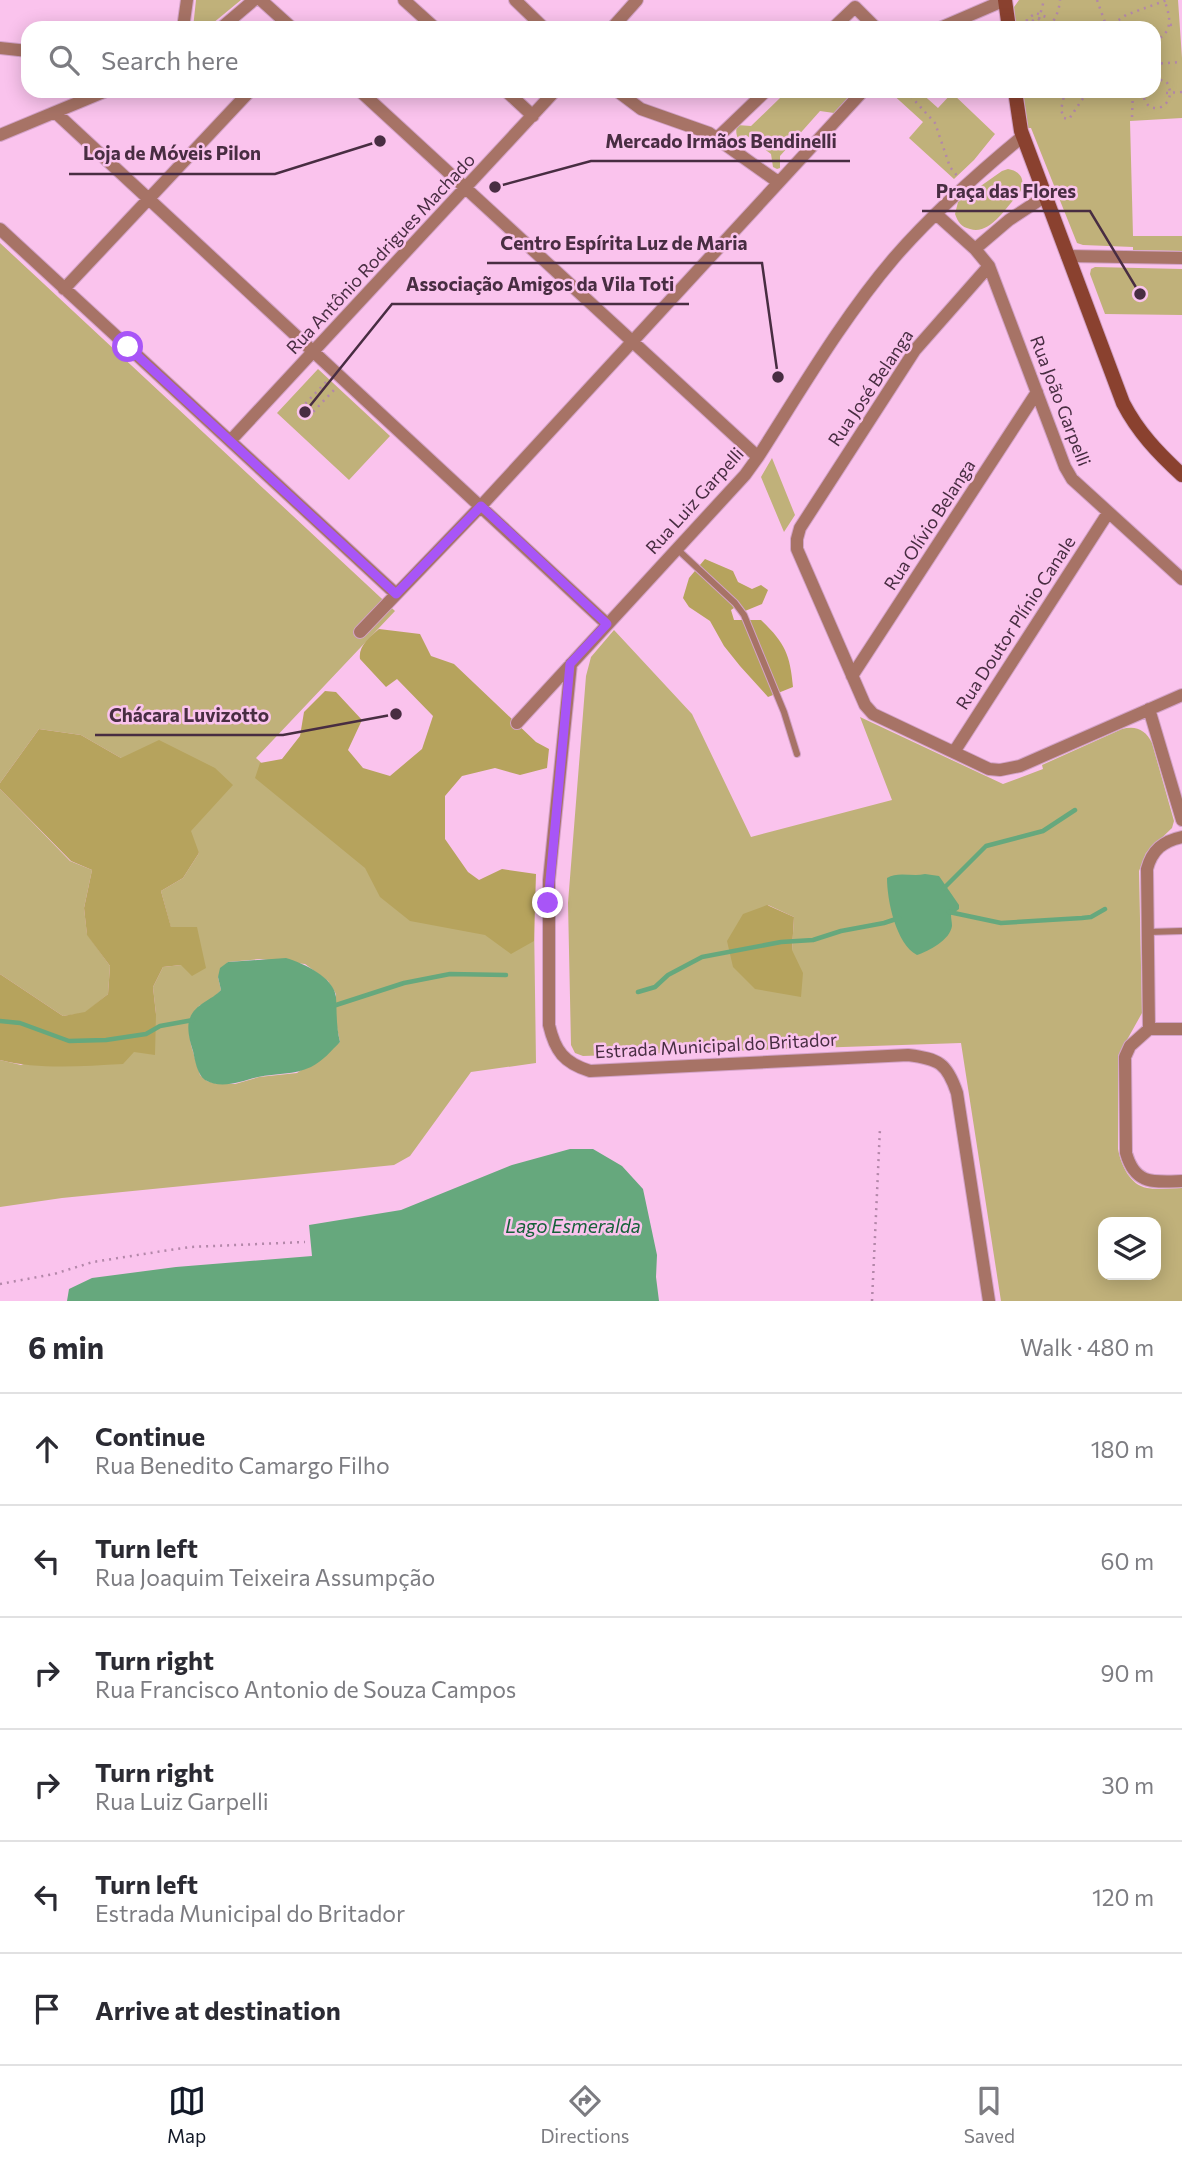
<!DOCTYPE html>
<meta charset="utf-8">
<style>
body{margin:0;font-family:Commissioner,sans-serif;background:#f7f7f7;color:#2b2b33}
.controls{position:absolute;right:21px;bottom:21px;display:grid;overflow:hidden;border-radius:14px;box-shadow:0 4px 18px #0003}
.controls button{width:63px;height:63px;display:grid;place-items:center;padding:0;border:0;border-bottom:2px solid #e1e1e2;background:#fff;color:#2b2b33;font:35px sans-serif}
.stop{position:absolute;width:21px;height:21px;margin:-16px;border:5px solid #a855f7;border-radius:50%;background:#fff}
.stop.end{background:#a855f7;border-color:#fff;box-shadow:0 2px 7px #0008}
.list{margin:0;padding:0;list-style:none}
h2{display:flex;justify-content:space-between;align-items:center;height:91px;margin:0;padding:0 28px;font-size:30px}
h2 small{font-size:23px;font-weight:400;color:#7c7c81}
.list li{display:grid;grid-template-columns:46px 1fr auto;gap:21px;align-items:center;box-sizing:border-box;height:112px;padding:0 28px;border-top:2px solid #e1e1e2}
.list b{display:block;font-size:26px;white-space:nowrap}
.list p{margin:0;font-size:23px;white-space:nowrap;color:#7c7c81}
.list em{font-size:23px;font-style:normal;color:#7c7c81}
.icon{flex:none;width:38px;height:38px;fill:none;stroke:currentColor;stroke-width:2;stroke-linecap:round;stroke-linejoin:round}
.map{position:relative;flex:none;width:1182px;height:1301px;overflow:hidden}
.search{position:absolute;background:#fff;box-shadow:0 4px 18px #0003;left:21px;right:21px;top:21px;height:77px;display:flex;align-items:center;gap:18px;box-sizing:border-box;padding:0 24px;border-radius:21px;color:#7c7c81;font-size:26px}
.sheet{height:763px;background:#fff}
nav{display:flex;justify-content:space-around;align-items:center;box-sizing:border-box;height:98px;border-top:2px solid #e1e1e2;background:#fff;font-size:19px;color:#7c7c81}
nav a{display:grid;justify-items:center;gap:4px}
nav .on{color:#111827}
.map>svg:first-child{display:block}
</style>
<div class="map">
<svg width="1182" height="1301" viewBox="0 0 1182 1301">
<rect width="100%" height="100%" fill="#fac3ed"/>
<path fill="#c0b17a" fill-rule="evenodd" d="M196 0H241L207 28H193Z
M1019 0H1178L1182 58V118L1130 121 1133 236H1182V251L1133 250V247L1083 245 1077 243 1031 128H1028L1023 91H1154V28H1016L1014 7Z
M774 91H854L834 113 820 111 780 156V168L777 169 773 167 771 154 746 135 742 136 744 145C737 139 735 134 737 125L751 126 780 98V94H770Z
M889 91H919L938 108 952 93 995 134 974 160 954 179 909 138 923 122Z
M1008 169C1021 171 1026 181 1020 192 1008 205 990 236 970 229 961 227 958 222 955 214L958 202 1002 171Z
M0 243 395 611 256 758 436 922 534 920 536 1063 471 1072 410 1156 394 1165 62 1198 0 1207V1060L21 1065 156 1014 153 987 163 967 181 965 161 891 183 878 199 853 121 758 81 735 39 729 0 783ZM260 959 305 964 328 981 336 994V1023L340 1042 297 1073 259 1077 235 1084H218L207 1081 200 1075 191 1045 189 1031 199 1006 212 1000 221 990 218 977 228 962Z
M1095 267 1182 269V315L1105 314 1090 274 1091 269Z
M318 369 390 436 349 480 277 413Z
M772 458 795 515 784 532 761 477Z
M614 630 692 714 751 837 892 800 860 717 1003 784 1043 769 1042 765 1122 729C1136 725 1146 730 1152 743L1174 821 1172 828 1146 853 1139 871 1142 1013 1118 1056V1149C1121 1165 1130 1185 1147 1188 1158 1190 1171 1188 1182 1188V1301H1001L961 1043 583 1056 575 1053 571 1045 568 903 586 676 591 657ZM768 905 794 917 792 950ZM1103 1222H1156V1275H1103Z
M0 789 70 861 92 870 84 908 87 934 110 966 108 994 85 1013 63 1016 0 974Z"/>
<path fill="#b6a35d" d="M705 559 733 571 738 582 752 589 761 585 768 590 762 604 745 611 737 606 731 610 734 620H761C785 643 790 654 793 687L768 697 740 666 724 646 710 621 689 607 683 598 689 578Z
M379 629 420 634 431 656 454 664 536 742 549 749 547 768 520 775 495 768 462 776 445 796V839L468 872 479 880 502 869 536 874 534 941 511 954 485 935 410 921 380 897 365 868 255 778 260 763 282 759 300 736 304 712 325 691 336 692 362 720 348 750 363 768 390 776 422 749 433 716 397 679 386 687 360 659C358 646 370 637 379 629Z
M39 729 81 735 121 758 159 740 215 768 233 785 191 831 199 853 183 878 161 891 171 927H197L206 968 192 976 181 965 163 967 153 987 156 1014 155 1055 134 1052 123 1064C82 1066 40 1070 0 1060V974L63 1016 85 1012 108 994 110 966 87 935 84 908 92 870 71 861 0 789V783Z
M767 905 794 917 792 950 803 973 801 997 755 989 733 967 727 941 743 914Z"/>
<path fill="#66a87d" d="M925 874 939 876 959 905V909L951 915C951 919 952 922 952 926 950 940 929 951 917 955 896 944 887 900 887 878 898 871 912 877 925 874Z
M286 958C303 963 334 977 336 997 337 1013 336 1026 340 1042 331 1051 323 1061 311 1067 294 1075 276 1073 258 1077 241 1081 222 1090 205 1080 197 1074 195 1060 193 1051 190 1042 186 1027 190 1018 195 1004 212 1000 221 990L218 977 220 968 228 962Z
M570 1149H593L622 1166 643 1189 657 1255 656 1277 659 1301H67L69 1289 92 1278 176 1267 312 1256 309 1225 401 1210 512 1165Z"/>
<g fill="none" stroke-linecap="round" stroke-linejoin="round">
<path stroke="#66a87d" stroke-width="4.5" d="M944 888 986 846 1043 831 1075 810
M949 912 1001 923 1082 918 1091 917 1105 909
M638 992 655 987 668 975 702 957 781 942 813 940 841 931 884 923 899 918
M333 1006 404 983 450 974 506 975
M0 1021 20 1023 69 1041 106 1040 146 1034 160 1026 193 1020"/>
<g stroke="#d3a2c7" stroke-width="8">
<path id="lane" d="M677 549 735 603 744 615 784 712 797 754
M1148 932 1182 931"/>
</g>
<g stroke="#d3a2c7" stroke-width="14">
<path id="street" d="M261 0 292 28
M404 0 435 28
M515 0 544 28
M183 28 187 0
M221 28 254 0
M612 28 637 0
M833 28 855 7 876 28
M940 28 1005 0
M0 48 28 51
M360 91 758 457
M506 91 533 116
M617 91 641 109 709 133 778 182
M56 113 607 624
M0 135 106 91
M717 138 766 91
M936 214 975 249 989 266 1065 467 1072 479 1182 579
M0 229 396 594
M975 249 1009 220 1044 197
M1067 256 1182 258
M989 266 915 350 800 528 797 539V549L865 705 873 714 989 769 1000 770 1020 766 1182 695
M64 289 250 91
M231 440 555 91
M360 632 481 506 863 91
M571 664 549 880V1025C555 1051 564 1063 590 1071L908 1055C939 1059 947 1063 957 1093L989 1301
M852 676 1037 392
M1149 709 1182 820
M517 723 745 475 758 457C801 390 842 319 894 258 933 213 977 174 1023 136
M954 752 1108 513
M1149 1029 1147 869C1152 850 1163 841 1182 837
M1182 1029H1149L1130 1046 1125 1057 1126 1153C1135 1185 1153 1182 1182 1181"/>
</g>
<g stroke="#d3a2c7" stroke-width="16">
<path id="secondary" d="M1005 0 1009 28
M1015 91 1021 131 1123 403C1138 432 1158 453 1182 475"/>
</g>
<path stroke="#b387a9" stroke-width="2.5" stroke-dasharray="2 5" stroke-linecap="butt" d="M1097 0 1107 28
M1039 19 1044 0
M1170 25 1177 24
M1043 26 1049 27C1056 18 1059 11 1060 0
M1026 28 1027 19 1036 13 1046 17 1048 28
M1032 28V21L1037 18 1042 21V28
M1107 28 1126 15 1167 0
M1154 41C1173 33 1171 19 1165 2
M1154 64 1180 62
M1154 82 1155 85
M906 91 935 123 950 167 958 177
M1065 91 1061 110 1064 118 1069 119 1088 91
M1143 91C1144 122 1182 106 1166 81L1154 79
M1166 93 1182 92
M1133 95 1149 94
M1132 117 1133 91
M326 382 305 404 313 412 334 390
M0 1284 54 1274 93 1262 163 1251 190 1247 305 1242
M872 1301 880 1128"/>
<use href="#lane" stroke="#a77366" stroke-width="6"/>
<use href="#street" stroke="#a77366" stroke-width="12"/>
<use href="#secondary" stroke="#8a412f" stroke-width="14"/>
</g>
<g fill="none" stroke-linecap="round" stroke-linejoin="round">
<path stroke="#a855f7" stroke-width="9" d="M128 347 396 594 481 506 607 624 570 664 548 903"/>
</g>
<g text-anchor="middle" stroke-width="5" stroke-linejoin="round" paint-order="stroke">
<g font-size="18" fill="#482d42" stroke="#fac3ed">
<text transform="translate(381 254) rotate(-47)" y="6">Rua Antônio Rodrigues Machado</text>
<text transform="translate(871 388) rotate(-56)" y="6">Rua José Belanga</text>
<text transform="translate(1060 401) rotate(69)" y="6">Rua João Garpelli</text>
<text transform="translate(695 501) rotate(-48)" y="6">Rua Luiz Garpelli</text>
<text transform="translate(930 525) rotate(-57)" y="6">Rua Olívio Belanga</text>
<text transform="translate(1016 623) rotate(-57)" y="6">Rua Doutor Plínio Canale</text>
<text transform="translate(716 1046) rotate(-3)" y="6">Estrada Municipal do Britador</text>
</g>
<g font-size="19" font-style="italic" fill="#156138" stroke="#fac3ed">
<text x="573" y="1233">Lago Esmeralda</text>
</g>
</g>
<path fill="none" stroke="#482d42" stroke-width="2.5" d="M495 187L591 161H850M380 141L275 174H69M1140 294L1090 211H922M778 377L762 263H487M305 412L392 304H689M396 714L283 735H95"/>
<g fill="#482d42" stroke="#fac3ed" stroke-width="2.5">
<circle cx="495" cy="187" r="7"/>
<circle cx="380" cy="141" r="7"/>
<circle cx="1140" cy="294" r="7"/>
<circle cx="778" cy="377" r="7"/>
<circle cx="305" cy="412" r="7"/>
<circle cx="396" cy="714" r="7"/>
</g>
<g font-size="19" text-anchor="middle" font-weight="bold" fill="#482d42" stroke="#fac3ed" stroke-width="5" stroke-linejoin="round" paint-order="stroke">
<text x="721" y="148">Mercado Irmãos Bendinelli</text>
<text x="172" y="160">Loja de Móveis Pilon</text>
<text x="1006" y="198">Praça das Flores</text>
<text x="624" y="250">Centro Espírita Luz de Maria</text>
<text x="540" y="291">Associação Amigos da Vila Toti</text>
<text x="189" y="722">Chácara Luvizotto</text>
</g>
</svg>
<div class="controls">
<button><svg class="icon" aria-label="layers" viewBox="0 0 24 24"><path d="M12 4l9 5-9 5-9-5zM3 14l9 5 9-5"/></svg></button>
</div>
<div class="stop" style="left:128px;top:347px"></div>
<div class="stop end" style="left:548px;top:903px"></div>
<div class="search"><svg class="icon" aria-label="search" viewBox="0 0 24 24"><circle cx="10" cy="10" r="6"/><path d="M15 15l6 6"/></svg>Search here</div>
</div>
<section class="sheet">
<h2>6 min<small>Walk · 480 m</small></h2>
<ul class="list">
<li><svg class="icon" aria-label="ahead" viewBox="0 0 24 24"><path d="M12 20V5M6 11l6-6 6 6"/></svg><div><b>Continue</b><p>Rua Benedito Camargo Filho</p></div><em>180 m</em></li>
<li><svg class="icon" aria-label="left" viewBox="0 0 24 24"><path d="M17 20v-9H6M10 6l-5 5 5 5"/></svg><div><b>Turn left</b><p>Rua Joaquim Teixeira Assumpção</p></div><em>60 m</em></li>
<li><svg class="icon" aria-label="right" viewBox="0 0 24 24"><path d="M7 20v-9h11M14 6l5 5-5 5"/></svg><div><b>Turn right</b><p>Rua Francisco Antonio de Souza Campos</p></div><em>90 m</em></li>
<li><svg class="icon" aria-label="right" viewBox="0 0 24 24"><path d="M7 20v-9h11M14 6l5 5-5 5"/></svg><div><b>Turn right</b><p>Rua Luiz Garpelli</p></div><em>30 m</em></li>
<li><svg class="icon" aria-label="left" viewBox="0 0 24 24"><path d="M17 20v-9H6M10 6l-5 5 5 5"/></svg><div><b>Turn left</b><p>Estrada Municipal do Britador</p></div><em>120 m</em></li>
<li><svg class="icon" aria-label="arrive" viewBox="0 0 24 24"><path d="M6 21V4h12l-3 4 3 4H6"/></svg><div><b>Arrive at destination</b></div></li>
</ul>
</section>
<nav>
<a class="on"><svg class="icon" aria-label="map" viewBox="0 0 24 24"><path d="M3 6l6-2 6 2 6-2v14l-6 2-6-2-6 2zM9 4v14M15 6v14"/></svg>Map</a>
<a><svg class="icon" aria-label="directions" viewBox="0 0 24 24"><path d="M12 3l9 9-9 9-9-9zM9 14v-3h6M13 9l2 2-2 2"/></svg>Directions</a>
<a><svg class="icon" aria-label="saved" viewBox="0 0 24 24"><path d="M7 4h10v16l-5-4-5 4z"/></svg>Saved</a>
</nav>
